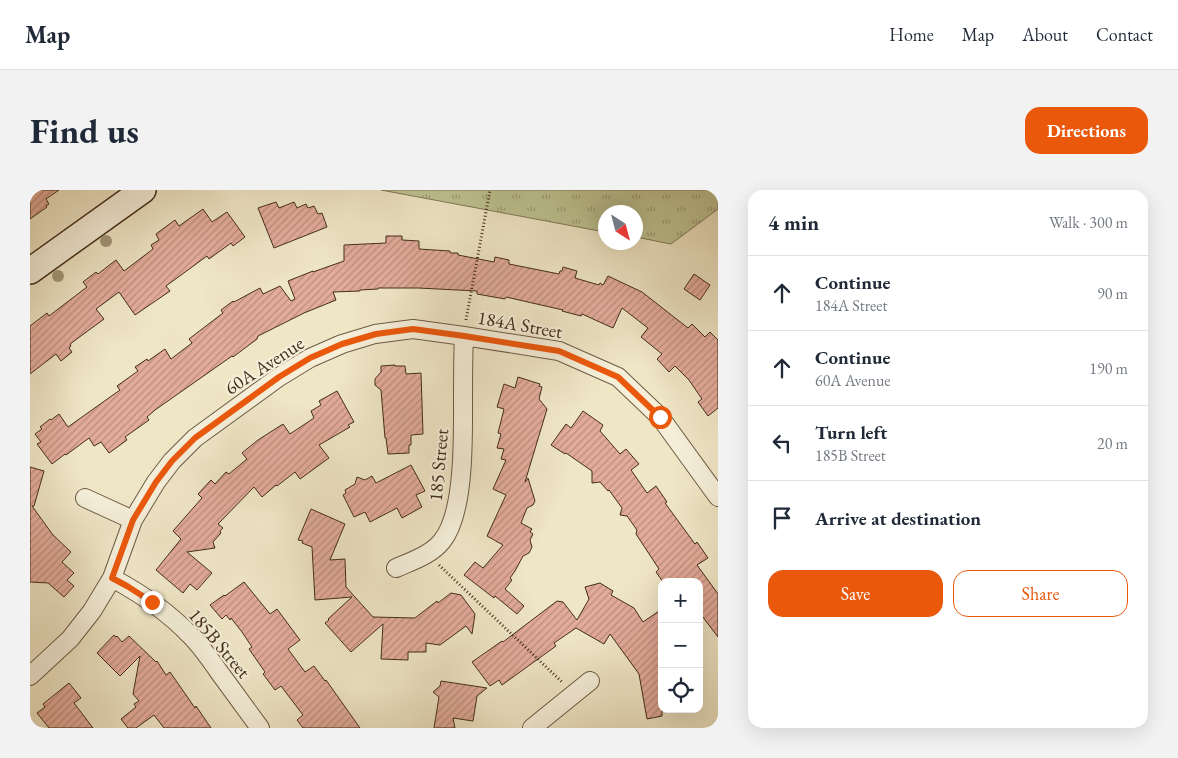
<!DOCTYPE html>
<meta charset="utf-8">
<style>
body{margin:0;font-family:"EB Garamond",serif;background:#f2f2f3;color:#1f2937}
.controls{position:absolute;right:15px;bottom:15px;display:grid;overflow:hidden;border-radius:10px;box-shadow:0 5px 20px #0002}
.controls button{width:45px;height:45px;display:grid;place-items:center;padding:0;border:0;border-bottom:1px solid #e0e1e3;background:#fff;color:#1f2937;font:25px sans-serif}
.compass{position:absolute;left:568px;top:15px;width:45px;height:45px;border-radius:50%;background:#fff;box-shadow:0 5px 20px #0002;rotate:144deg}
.stop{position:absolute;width:15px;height:15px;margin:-11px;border:4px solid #ea580c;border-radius:50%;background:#fff}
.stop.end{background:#ea580c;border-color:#fff;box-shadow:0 1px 5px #0008}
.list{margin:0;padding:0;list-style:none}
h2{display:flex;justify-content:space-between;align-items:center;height:65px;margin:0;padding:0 20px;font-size:21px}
h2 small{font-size:16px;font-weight:400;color:#747a83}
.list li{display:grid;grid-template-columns:32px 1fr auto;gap:15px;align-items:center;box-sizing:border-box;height:75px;padding:0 20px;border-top:1px solid #e0e1e3}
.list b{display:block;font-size:19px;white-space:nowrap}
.list p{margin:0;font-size:16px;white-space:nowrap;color:#747a83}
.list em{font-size:16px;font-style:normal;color:#747a83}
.actions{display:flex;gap:10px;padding:15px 20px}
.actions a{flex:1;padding:11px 0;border:1px solid #ea580c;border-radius:15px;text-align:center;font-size:18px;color:#ea580c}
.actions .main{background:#ea580c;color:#fff}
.icon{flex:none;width:28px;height:28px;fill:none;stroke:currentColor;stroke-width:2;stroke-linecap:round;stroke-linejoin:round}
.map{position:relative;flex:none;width:688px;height:538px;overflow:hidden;border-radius:15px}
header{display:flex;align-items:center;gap:30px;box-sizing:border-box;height:70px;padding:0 25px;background:#fff;border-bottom:1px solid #e0e1e3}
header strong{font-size:24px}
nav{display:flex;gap:28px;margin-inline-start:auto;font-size:18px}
.intro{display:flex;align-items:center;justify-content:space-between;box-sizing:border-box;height:120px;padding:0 30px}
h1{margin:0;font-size:35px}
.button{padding:12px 22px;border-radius:15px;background:#ea580c;color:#fff;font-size:18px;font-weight:700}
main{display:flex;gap:30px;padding:0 30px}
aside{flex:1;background:#fff;border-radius:15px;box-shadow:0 5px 20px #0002}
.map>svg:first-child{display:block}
</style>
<header>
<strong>Map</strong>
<nav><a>Home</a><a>Map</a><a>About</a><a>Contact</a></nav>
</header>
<div class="intro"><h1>Find us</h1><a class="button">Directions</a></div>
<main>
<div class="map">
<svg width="688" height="538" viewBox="0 0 688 538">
<defs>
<pattern id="park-tufts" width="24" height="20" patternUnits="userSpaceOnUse" patternTransform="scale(1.25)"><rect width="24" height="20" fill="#bec392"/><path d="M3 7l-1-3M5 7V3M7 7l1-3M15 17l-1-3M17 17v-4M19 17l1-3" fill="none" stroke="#9c9f76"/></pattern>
<pattern id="building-hatch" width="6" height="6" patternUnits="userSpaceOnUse" patternTransform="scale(1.25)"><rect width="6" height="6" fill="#e3ab9a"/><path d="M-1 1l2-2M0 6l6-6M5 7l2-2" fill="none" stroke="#ba8c7d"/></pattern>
</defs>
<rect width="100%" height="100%" fill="#efe6c6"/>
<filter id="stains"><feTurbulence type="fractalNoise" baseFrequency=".004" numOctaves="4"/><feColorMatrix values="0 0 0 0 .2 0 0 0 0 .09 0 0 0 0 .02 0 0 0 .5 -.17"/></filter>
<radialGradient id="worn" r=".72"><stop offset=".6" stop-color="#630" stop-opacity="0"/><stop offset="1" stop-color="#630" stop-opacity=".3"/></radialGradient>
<path fill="url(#park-tufts)" stroke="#807856" d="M351 0H688V19L641 54 606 47V22H576L575 42Z"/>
<path fill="url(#building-hatch)" stroke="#432d19" d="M0 0H29L16 9 19 14 16 16 17 17 0 29Z
M246 12 249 18 264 12 267 18 276 14 278 18 284 16 288 24 292 23 297 37 244 58 228 18Z
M173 19 182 32 197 22 215 47 203 56 201 53 179 69 177 66 136 96 140 101 105 125 89 102 66 119 74 129 40 154 41 156 39 158 42 162 31 171 26 164 0 184V136L17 123 19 126 57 97 53 92 66 82 68 84 86 70 94 81 123 59 121 55 129 50 126 44 145 30 149 36Z
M356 46H372V50L389 51V59L420 61V63H428V65L464 72 465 67 479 70V74L529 84 530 81H532L533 77 547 81 545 88 569 95 570 93 573 95 578 86 612 102 658 138 662 134 675 147 680 142 688 150V218L678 226 668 212 672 209 659 190 645 176 639 182 627 169 632 164 611 147 618 138 592 118 583 138 552 124 551 126 532 121 533 120 476 107 475 109 447 104V101L388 98H348V99L330 100V101L303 102 306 110 274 123 228 146 227 149 203 167 202 166 125 220 117 227 119 230 95 247 97 250 79 263 71 252 64 256 59 248 36 265 35 264 22 274 7 254 11 252 5 244 12 239 10 237 20 229 21 230 29 224 38 237 90 200 87 196 108 181 105 177 117 169 118 171 135 159 141 169 162 153 159 149 193 123 191 120 203 111 204 112 230 98 233 104 250 96 261 111 265 109 258 91 283 81V82L314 71V55L356 53Z
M664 84 680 95 670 110 654 99Z
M365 175V176H375L376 184 391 183 393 244 381 245V255H379V263L358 264 356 248H355L351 200 345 195V189L351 182V176Z
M488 187 510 194 509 196 512 197 509 209 517 219 495 292 498 288 505 311 503 315 497 318 491 333 502 339 500 342 503 344 500 350 502 357 499 363 493 366 485 381 480 388 482 390 475 399 494 416 487 424 465 406 464 408 434 385 445 372 453 378 473 355 457 346 476 305 463 299 476 270 471 269 474 259 467 258 471 244 468 243 474 219 467 217 474 194 485 198Z
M307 201 324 232 318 235 320 237 289 255 299 268 270 289 265 282 247 296 246 295 232 307 224 297 188 334 193 338 190 341 191 343 183 352 185 358 157 362 182 383 167 400 160 394 153 403 126 380 151 349 143 341 172 308 168 304 181 290 185 294 196 282 199 284 217 269 212 263 228 250 253 234 260 244 284 228 281 221 291 215 289 211Z
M553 221 573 235 570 241 590 264 596 259 609 274 601 280 617 303 626 296 637 312 635 313 665 354 667 352 678 368 667 375 688 404V447L669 422V392H633L626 382 629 379 606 344 607 340 597 326 590 325 592 318 579 300 578 301 570 292 562 293V281L536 263 535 264 521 255 536 234 541 238Z
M381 275 395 301 386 305 392 317 372 328 367 318 340 332 335 322 324 327 313 305 316 303 315 300 325 294 327 287 335 290 342 286 346 293Z
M0 277 14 281 4 316H2L23 345 41 362 32 372 44 383 37 390 44 396 34 407 18 393 0 392Z
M281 319 315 334 300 370 315 369 316 397 343 427 385 428 407 411 408 413 421 403 431 405 445 424 442 444 436 436 410 455 396 453V462H378V470L351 469 353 434 321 462 295 433 299 430 298 429 322 407 285 410 282 357 272 353 273 351 268 350Z
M214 392 240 424 247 419 270 450 258 459 275 482 284 476 295 491 296 490 330 538H273L267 530 273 525 251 496 245 500 233 484 235 482 219 459 222 457 212 442 201 428 200 430 196 425 192 429 180 415 194 405 195 406Z
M570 393 583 401 581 405 604 418 613 432 632 419V526L617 529 609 484 580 444 574 454 546 438 524 453 526 456 472 495 469 490 460 496 442 472 472 451 473 452 527 411 533 412 547 430 559 409 555 397Z
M84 445 86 447 87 446 92 452 99 446 126 472 127 471 136 485 140 482 165 518 166 516 181 538H134L124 525 106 538H98L91 529 106 517 104 514 109 511 103 504 110 466 90 486 67 463Z
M411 491 457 498 447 506 443 531 423 528 425 538H404L409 507 403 502 410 496Z
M39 493 51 508 44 513 63 538H19L7 523 15 517 13 514Z"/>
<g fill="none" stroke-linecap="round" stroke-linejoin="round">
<g stroke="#6e5b44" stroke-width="20">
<path id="street" d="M55 308 103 330
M366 378C382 371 401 365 412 351 435 323 433 246 433 210 433 189 433 167 434 146
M82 388C110 403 138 422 160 445 171 456 180 469 189 482 202 500 216 519 230 538
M0 486 40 449 62 421 82 388 103 330 126 292 142 271 165 248 249 187 280 168 312 154 345 144 383 139 434 146 529 161 588 187 630 227 688 307
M502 538 560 491"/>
</g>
<g stroke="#432d19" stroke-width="28">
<path id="secondary" d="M0 81 113 0"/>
</g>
<path stroke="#432d19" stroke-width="3" stroke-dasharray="1 2.5" stroke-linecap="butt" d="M436 130 460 0
M409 375 533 493"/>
<use href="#street" stroke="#f5efda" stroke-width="18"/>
<use href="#secondary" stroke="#f5efda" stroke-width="25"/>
</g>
<g fill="#a19577">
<circle cx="76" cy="51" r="6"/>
<circle cx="28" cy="86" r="6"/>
</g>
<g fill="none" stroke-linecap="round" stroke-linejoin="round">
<path stroke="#ea580c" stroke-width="6" d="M122 412 97 396 82 388 103 330 126 292 142 271 165 248 249 187 280 168 312 154 346 144 383 139 434 146 529 161 588 187 630 227"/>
</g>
<g text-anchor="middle" stroke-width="4.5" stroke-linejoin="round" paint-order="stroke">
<g font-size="19" fill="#432d19" stroke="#f5efda">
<text transform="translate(490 134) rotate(10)" y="7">184A Street</text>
<text transform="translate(234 175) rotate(-33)" y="7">60A Avenue</text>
<text transform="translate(408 275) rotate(-85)" y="7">185 Street</text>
<text transform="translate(190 453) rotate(50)" y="7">185B Street</text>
</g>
</g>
<rect width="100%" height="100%" filter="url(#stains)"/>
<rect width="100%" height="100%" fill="url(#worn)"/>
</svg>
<div class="controls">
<button>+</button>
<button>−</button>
<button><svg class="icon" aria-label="locate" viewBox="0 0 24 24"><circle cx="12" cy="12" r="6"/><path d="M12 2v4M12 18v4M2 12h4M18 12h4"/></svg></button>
</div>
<svg class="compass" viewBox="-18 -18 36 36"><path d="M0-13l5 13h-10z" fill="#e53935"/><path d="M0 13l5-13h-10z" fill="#747a83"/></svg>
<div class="stop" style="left:630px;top:227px"></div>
<div class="stop end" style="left:122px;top:412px"></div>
</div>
<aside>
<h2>4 min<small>Walk · 300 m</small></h2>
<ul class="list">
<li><svg class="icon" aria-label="ahead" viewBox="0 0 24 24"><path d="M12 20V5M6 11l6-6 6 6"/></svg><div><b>Continue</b><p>184A Street</p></div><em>90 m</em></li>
<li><svg class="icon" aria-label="ahead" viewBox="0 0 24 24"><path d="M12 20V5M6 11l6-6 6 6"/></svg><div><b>Continue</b><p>60A Avenue</p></div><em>190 m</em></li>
<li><svg class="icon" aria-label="left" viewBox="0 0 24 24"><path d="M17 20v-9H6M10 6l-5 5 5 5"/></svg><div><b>Turn left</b><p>185B Street</p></div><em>20 m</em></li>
<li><svg class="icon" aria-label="arrive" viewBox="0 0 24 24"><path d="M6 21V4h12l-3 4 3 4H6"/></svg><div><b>Arrive at destination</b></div></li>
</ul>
<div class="actions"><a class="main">Save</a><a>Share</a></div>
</aside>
</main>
